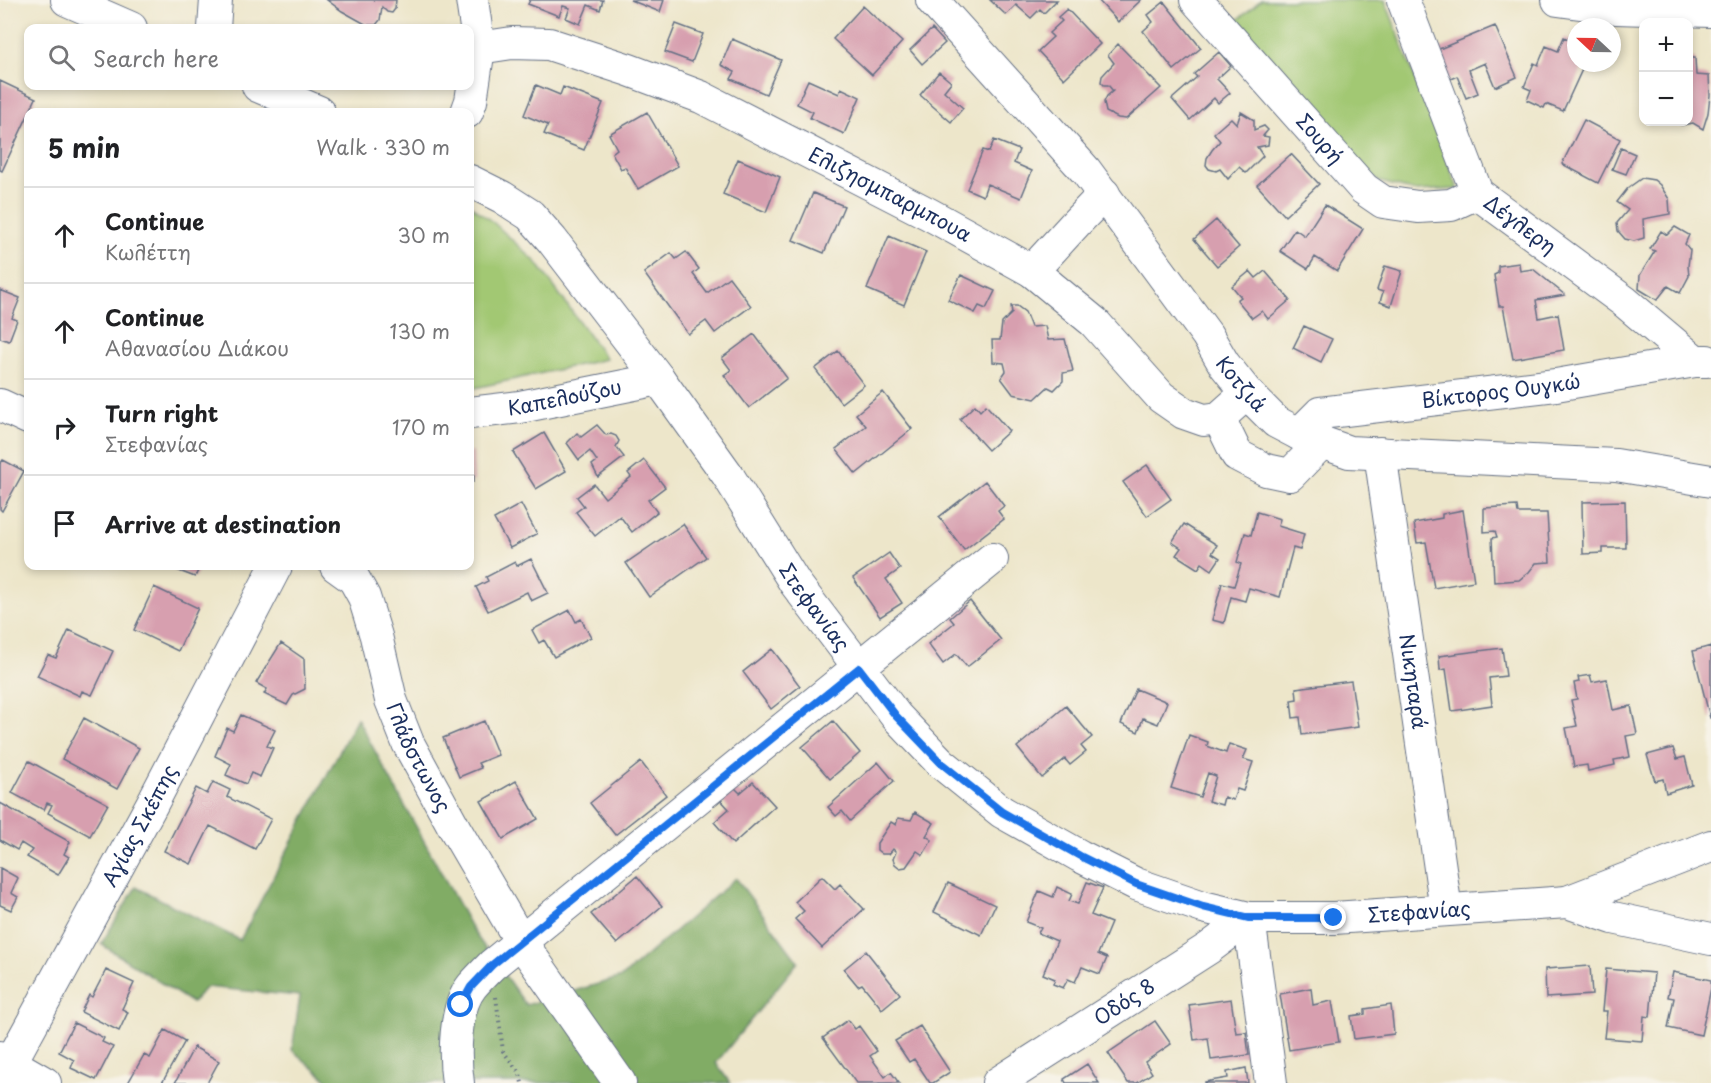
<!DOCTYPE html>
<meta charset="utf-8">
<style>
body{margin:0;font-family:"Playpen Sans",sans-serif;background:#f6f6f6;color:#202124}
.controls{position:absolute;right:18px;top:18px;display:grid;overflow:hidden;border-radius:12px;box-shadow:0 3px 9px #0003}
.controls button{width:54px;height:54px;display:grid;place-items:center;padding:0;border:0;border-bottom:2px solid #e0e0e0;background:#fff;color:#202124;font:30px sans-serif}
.compass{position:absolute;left:1567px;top:18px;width:54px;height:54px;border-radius:50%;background:#fff;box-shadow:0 3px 9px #0003;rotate:292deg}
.stop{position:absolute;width:18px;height:18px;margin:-14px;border:4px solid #1a73e8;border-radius:50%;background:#fff}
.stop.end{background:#1a73e8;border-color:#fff;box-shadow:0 2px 6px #0008}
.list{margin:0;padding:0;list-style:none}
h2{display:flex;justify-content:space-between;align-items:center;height:78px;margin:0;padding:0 24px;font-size:26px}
h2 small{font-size:20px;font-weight:400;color:#757577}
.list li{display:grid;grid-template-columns:39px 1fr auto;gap:18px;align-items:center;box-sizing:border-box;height:96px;padding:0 24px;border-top:2px solid #e0e0e0}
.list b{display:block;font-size:22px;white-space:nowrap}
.list p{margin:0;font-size:20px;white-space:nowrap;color:#757577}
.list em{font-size:20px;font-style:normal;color:#757577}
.icon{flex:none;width:33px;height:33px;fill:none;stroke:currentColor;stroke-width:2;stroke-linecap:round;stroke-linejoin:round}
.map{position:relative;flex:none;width:1711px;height:1083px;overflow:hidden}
.search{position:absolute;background:#fff;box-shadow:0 3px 9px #0003;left:24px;top:24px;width:450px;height:66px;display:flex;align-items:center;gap:15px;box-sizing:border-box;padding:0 21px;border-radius:12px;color:#757577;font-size:22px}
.panel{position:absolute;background:#fff;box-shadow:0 3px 9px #0003;left:24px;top:108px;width:450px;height:462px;border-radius:12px}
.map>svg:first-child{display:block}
</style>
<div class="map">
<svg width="1711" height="1083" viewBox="0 0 1711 1083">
<rect width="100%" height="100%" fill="#f7f3e8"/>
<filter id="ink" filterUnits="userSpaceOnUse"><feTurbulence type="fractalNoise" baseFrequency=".0167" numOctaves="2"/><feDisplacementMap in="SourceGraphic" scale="12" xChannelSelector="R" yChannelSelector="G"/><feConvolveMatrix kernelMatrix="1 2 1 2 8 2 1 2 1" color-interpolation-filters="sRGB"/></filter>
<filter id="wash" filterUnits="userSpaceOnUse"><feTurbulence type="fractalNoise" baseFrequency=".008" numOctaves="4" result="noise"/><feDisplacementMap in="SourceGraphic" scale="24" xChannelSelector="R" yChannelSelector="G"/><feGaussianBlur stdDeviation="1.35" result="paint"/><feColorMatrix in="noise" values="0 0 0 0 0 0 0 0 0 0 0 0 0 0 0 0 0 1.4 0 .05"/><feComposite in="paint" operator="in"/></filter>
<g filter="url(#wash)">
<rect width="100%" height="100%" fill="#ede6ca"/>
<path fill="#a2c873" stroke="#5e7c68" stroke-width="1.5" d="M1261 0H1385L1458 189 1415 191 1378 181 1340 143 1233 24Z
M470 205 494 223 537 263 606 359 470 389Z"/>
<path fill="#81ac65" stroke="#4e6e62" stroke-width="1.5" d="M357 718 473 931 526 1005 622 977 736 878 798 962 716 1063 730 1083H331L292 1050 300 996 206 987 192 1003 101 944 136 887 240 940Z"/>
<g id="blocks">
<path fill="#d79faf" d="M327 0H396L395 9 392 13 387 12 382 7 380 20 376 25H367L342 11Z
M530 0H603L600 10 588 5 580 24 566 18 570 8 563 6 559 16 528 4Z
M630 0H664L660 12Z
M990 0H1057L1044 13 1040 9 1031 18 1016 5 1006 15Z
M1098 0H1141L1118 22Z
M1164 2 1201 48 1174 70 1143 31 1153 22 1148 15Z
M863 6 902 42 872 75 833 39Z
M1067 9 1100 44 1064 79 1038 51 1053 37 1049 33 1062 21 1058 17Z
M676 24 703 34 692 62 665 52Z
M1495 26 1517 77 1495 87 1485 63 1469 70 1478 93 1466 98 1457 76 1444 82 1432 52Z
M932 29 945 43 922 64 910 50Z
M1564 37 1576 43V63H1585L1563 111 1546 104 1544 108 1527 100 1531 90 1524 87 1534 63 1538 65 1546 46 1558 51Z
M732 39 781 60 766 94 731 79 735 72 721 65Z
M1118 44 1161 88 1126 119 1118 118 1106 112 1104 102 1107 96 1113 91 1108 85H1104L1101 82 1102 76 1114 63 1108 55Z
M1219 52 1231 66 1217 79 1230 93 1218 103 1214 98 1190 120 1172 99 1197 77 1194 74Z
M1688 58H1695L1696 75 1709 76 1710 95 1708 113 1703 129 1693 123 1682 125 1669 122H1688Z
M939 72 951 82 944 91 963 108 951 122 920 95Z
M808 80 839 94 841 88 860 97 844 134 810 118 813 112 797 104Z
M0 81 36 98 2 171 0 170Z
M536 85 560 95 563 87 603 103 584 150 544 134 548 125 524 115Z
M647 112 678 166 638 189 625 167 621 169 612 153 617 149 609 134Z
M1241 112 1254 120V130L1264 126 1268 130 1263 136 1269 137 1268 145 1257 147 1263 156 1246 173 1239 167 1228 179 1220 169 1216 171 1209 169 1206 165 1207 158 1212 150 1220 141 1214 133 1231 118 1237 124Z
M1584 120 1620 139 1598 183 1562 164Z
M994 140 1019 150 1014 163 1032 171 1021 198 987 184 983 196 967 189 983 150 989 152Z
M1621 148 1635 154 1626 174 1612 169Z
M1291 154 1319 184 1285 216 1257 185Z
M738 159 780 177 766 212 723 194Z
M1642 178 1654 180 1660 185 1669 199 1670 214 1643 219 1644 238 1634 241 1625 239 1618 231 1617 223 1628 210 1617 202 1628 188Z
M813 193 844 206 824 253 793 240Z
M1325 205 1363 229 1337 271 1315 257 1308 269 1280 251 1295 229 1305 236Z
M1216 220 1239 247 1217 266 1194 239Z
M1675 227 1689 235 1685 244 1690 250 1688 266 1689 276 1680 293 1668 286 1657 300 1639 289 1640 275 1655 251 1650 249 1661 231 1667 235Z
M889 236 926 252 904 305 867 289Z
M686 252 699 269 693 274 707 293 729 277 751 306 715 333 706 321 688 334 644 273 671 253 676 259Z
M1519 263 1520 271 1533 269 1565 295 1536 300 1539 318 1558 314 1564 350 1513 359 1503 306H1499L1494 275 1498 273V266Z
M1385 266 1402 271 1391 306 1380 302 1383 292 1377 290Z
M1250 271 1256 278 1265 271 1290 300 1268 319 1262 311 1252 318 1237 300 1241 297 1232 286Z
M961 275 995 291 986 309 979 306 975 313 948 300Z
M0 290 20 298 12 318 17 320 9 341 0 338Z
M1011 306H1017L1025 312 1031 327 1045 326 1048 340 1065 339 1073 371 1063 373V381L1054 390 1048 387 1035 399 1013 394 1001 378 1006 371 1004 363 993 362 992 340H1000L1002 323 1012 313Z
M1304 326 1332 339 1321 362 1293 348Z
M754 334 787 378 749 408 724 375 731 370 722 358Z
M838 351 864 385 841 403 815 369Z
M883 392 912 429 856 474 836 449 866 426 856 414Z
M975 405 980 411 986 405 1009 431 988 450 960 419Z
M597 425 606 435 611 434 616 436 619 441 616 447 624 457 598 477 592 465 597 461 590 451 579 460 567 443 577 433 581 437Z
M544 433 566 471 536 489 513 452Z
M470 452H473L474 481 470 482Z
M3 460 24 471 2 511 0 509V464Z
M644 460 665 487 648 500 657 512 632 532 620 516 595 536 576 512 584 506 577 497 594 484 605 498 631 477 628 473Z
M1147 465 1171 499 1147 516 1123 482Z
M985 481 1004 506 998 511 1004 519 964 550 939 517Z
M1625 501 1626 548H1603V553L1583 554 1582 502Z
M521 504 537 534 510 548 494 519Z
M1517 506 1518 513H1547L1550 562 1536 563 1529 572 1519 580 1494 582 1492 538 1497 537 1495 531 1484 532V508Z
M1463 510 1474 581 1434 588 1426 542 1417 543 1414 523 1442 518V514Z
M1257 512 1280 519 1278 526 1304 534 1300 550 1293 548 1280 597 1249 588 1245 601 1231 597 1224 623 1212 620 1222 583 1234 586 1241 564 1237 562 1245 533 1251 535Z
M683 524 706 557 649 597 626 563Z
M1184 524 1217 545 1212 553 1220 558 1212 570 1202 563 1198 569 1176 555 1181 548 1172 542Z
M889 553 900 569 886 579 902 603 880 617 853 578Z
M531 559 548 593 531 601 527 592 488 611 476 587 488 581 486 577 515 562 517 566Z
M166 566H200L195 577Z
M154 587 198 608 178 651 134 630Z
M970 601 1001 640 967 667 956 654 943 664 928 644 954 623 950 618Z
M570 610 576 622 581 619 591 637 554 657 544 640 539 643 532 630Z
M69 630 113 651 92 695 82 691 80 696 37 676 48 655 56 658Z
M281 643 304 659 305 689 293 695 287 705 264 694 267 689 256 683Z
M1711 646V718H1710L1693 651Z
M1502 648 1506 676 1489 678 1492 705 1452 711 1446 669 1440 670 1439 656Z
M772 649 800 686 771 709 743 672Z
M1590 675 1592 682 1607 679 1613 710 1631 706 1637 734 1626 736 1630 757 1614 760 1615 765 1588 771 1587 765 1574 767 1566 728 1577 726 1571 700 1577 699 1574 683 1579 682 1578 677Z
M1351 681 1358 727 1302 735 1300 717 1293 718 1291 700 1297 699 1296 688Z
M1136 689 1167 702 1158 724 1143 718 1138 732 1121 724Z
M1066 706 1092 737 1081 746 1086 752 1070 765 1065 759 1042 778 1017 747Z
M241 715 275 730 267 746 273 748 260 777 251 773 246 784 226 775 231 764 215 756 227 728 233 731Z
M84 718 139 748 117 789 62 759Z
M484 721 498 755 478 763 481 768 459 777 443 738Z
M833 721 860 753 830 779 802 747Z
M1189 735 1208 742 1207 746 1226 753 1229 744 1247 750 1243 759 1253 762 1243 791 1237 789 1233 800 1224 797 1222 805 1208 801 1216 776 1208 773 1200 797 1171 788Z
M1673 748 1677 759 1685 757 1692 785 1666 793 1663 779 1655 781 1647 755Z
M29 761 108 804 90 836 48 813 52 805 47 803 44 810 12 793Z
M641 762 666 795 615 835 590 803Z
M878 762 894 781 850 821 842 811 836 816 828 807Z
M516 781 538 819 503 839 481 801Z
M213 782 230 790 227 797 271 819 255 849 210 826 191 864 164 851 196 788 207 794Z
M753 782 775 806 733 844 714 822 729 809 719 798 733 786 740 793Z
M0 803 70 842 64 854 69 857 58 875 27 857 32 850 21 843 17 850 0 840Z
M915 812 934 823 926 836 932 840 923 855 917 851 906 867 900 868 895 864 893 859 896 852 893 849 889 854H882L877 850V843L891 822 896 825 898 818 911 820Z
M0 868 18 878 11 893 18 897 11 910 0 905Z
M637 876 662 906 617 944 591 914Z
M822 876 835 889 840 884 864 909 822 948 795 919 804 911 795 902Z
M1087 882 1103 888 1091 915 1111 923 1098 954 1107 958 1100 974 1082 967 1075 982 1068 979 1063 988 1053 984 1055 979 1043 974 1057 941 1038 933 1041 928 1026 922 1039 891 1053 897 1057 887 1072 894 1069 901 1078 904Z
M948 883 995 905 981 935 934 912Z
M866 951 900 994 882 1009 862 984 858 986 844 969Z
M1590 966 1592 995 1546 998 1545 969Z
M1606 969 1654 973 1650 1017 1644 1016 1642 1041 1604 1038 1607 1011H1602Z
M106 970 134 983 122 1009 128 1012 119 1031 81 1012 89 995 92 997Z
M1673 972 1711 980V988L1701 1035 1668 1028 1674 998 1668 997Z
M1311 988 1313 1005 1332 1001 1339 1042 1289 1050 1280 994Z
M1231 999 1236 1033 1246 1032 1249 1055 1211 1060 1208 1038 1194 1040 1189 1005Z
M1391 1005 1394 1034 1354 1039 1351 1016 1365 1014V1009Z
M848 1020 855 1029 859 1026 877 1051 870 1056 885 1077 891 1072 899 1083H856L823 1038Z
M1155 1021 1171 1044 1145 1062 1152 1073 1137 1083H1128L1108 1053Z
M74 1023 104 1038 102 1042 113 1047 96 1080 71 1068 74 1060 59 1052Z
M920 1026 950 1072 933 1083H930L914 1059 909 1062 895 1041Z
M165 1030 185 1041 162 1083H128L144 1055 150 1058Z
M194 1047 219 1061 207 1083H175Z
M1087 1064 1099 1083H1066L1064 1079Z
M1246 1068 1248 1083H1205V1082L1228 1078 1227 1072Z"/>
</g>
</g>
<g filter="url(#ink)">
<use href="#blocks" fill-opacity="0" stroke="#646f84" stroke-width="1.5"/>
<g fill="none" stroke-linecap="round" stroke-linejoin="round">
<g stroke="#646f84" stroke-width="34">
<g id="minor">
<path d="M67 0 131 28"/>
<path id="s1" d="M932 0 1086 171 1207 335 1224 364 1247 393 1276 422 1299 434 1349 452 1616 465 1711 481"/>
<path id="s2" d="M1196 0 1364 189 1383 202 1418 207 1451 205 1477 193"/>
<path id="s3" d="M1403 0 1477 193 1625 302 1695 361"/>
<path d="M1558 0 1616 8 1711 11"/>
<path d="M214 28 216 0"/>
<path id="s4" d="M479 48 512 43 549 44 629 70 701 97 929 214 1032 271 1094 322 1161 397 1184 413 1204 420 1219 418 1247 393"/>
<path d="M258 86 319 112"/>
<path d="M467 112 471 101 479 48 472 0"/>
<path id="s5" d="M470 181 502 197 530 215 552 240 659 379 727 474 795 583 896 716 941 763 1002 812 1080 856 1136 884 1203 907 1249 918H1334L1567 902 1711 846"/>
<path d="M1032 271 1076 223 1104 194"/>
<path d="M0 405 28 418"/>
<path id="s6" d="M470 413 520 407 659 379"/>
<path d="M1219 418 1237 455 1266 470 1290 475 1322 442"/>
<path id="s7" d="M1299 434 1320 413 1556 385 1695 361H1707"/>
<path id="s8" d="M1380 453 1446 910"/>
<path id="s9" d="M336 566 354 579 364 597 376 636 391 700 408 743 455 829 521 942 620 1083"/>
<path d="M1567 902 1613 918 1711 939"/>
<path d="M0 1057 45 1083"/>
<path id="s10" d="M0 1082 152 804 276 566"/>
<path d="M458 1083C454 1056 454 1008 472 986 478 979 485 972 492 965L992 559"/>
<path id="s11" d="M998 1083 1209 948 1249 918 1271 1083"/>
</g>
</g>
<path stroke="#646f84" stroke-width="4" stroke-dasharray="1.5 4.5" stroke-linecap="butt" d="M496 997 503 1051 520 1074 522 1083"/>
<use href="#minor" stroke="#fff" stroke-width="32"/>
</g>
</g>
<g fill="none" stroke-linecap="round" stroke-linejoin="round" filter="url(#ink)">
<path stroke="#1a73e8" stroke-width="8" d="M461 1005 471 987 492 965 859 668 896 716 941 763 1002 812 1080 856 1136 884 1203 907 1249 918H1334"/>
</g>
<g text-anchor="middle" stroke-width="4.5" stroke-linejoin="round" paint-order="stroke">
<g font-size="20" fill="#1b2f5e" stroke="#f7f3e8">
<text dy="7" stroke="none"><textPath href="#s2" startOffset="186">Σουρή</textPath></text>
<text dy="7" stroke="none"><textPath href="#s4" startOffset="444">Ελιζησμπαρμπουα</textPath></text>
<text dy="7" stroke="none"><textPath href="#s3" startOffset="260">Δέγλερη</textPath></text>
<text dy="7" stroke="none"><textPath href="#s1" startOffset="494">Κοτζιά</textPath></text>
<text dy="7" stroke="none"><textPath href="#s7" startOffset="212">Βίκτορος Ουγκώ</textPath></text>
<text dy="7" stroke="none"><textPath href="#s6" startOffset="96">Καπελούζου</textPath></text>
<text dy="7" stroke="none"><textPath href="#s5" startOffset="554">Στεφανίας</textPath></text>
<text dy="7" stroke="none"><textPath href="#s8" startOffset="231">Νικηταρά</textPath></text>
<text dy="7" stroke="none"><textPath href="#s9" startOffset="213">Γλάδστωνος</textPath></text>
<text dy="7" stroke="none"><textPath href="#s10" startOffset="292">Αγίας Σκέπης</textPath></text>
<text dy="7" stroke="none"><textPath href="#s5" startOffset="1274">Στεφανίας</textPath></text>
<text dy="7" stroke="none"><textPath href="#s11" startOffset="150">Οδός 8</textPath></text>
</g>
</g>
</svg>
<div class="controls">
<button>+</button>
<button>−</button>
</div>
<svg class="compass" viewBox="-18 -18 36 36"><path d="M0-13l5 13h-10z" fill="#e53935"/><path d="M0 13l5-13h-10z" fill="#757577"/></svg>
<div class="stop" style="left:461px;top:1005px"></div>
<div class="stop end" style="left:1334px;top:918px"></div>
<div class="search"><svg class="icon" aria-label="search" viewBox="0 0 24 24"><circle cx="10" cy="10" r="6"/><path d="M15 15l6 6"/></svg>Search here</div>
<section class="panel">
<h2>5 min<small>Walk · 330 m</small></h2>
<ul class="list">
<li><svg class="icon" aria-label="ahead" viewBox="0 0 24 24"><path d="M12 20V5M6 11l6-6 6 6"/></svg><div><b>Continue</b><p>Κωλέττη</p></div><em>30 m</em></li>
<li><svg class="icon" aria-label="ahead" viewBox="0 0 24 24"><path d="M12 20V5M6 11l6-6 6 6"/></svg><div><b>Continue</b><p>Αθανασίου Διάκου</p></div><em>130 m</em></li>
<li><svg class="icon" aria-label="right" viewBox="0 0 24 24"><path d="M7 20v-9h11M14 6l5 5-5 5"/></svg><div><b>Turn right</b><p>Στεφανίας</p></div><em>170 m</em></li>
<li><svg class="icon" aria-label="arrive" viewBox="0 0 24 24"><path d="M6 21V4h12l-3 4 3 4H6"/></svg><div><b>Arrive at destination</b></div></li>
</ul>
</section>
</div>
